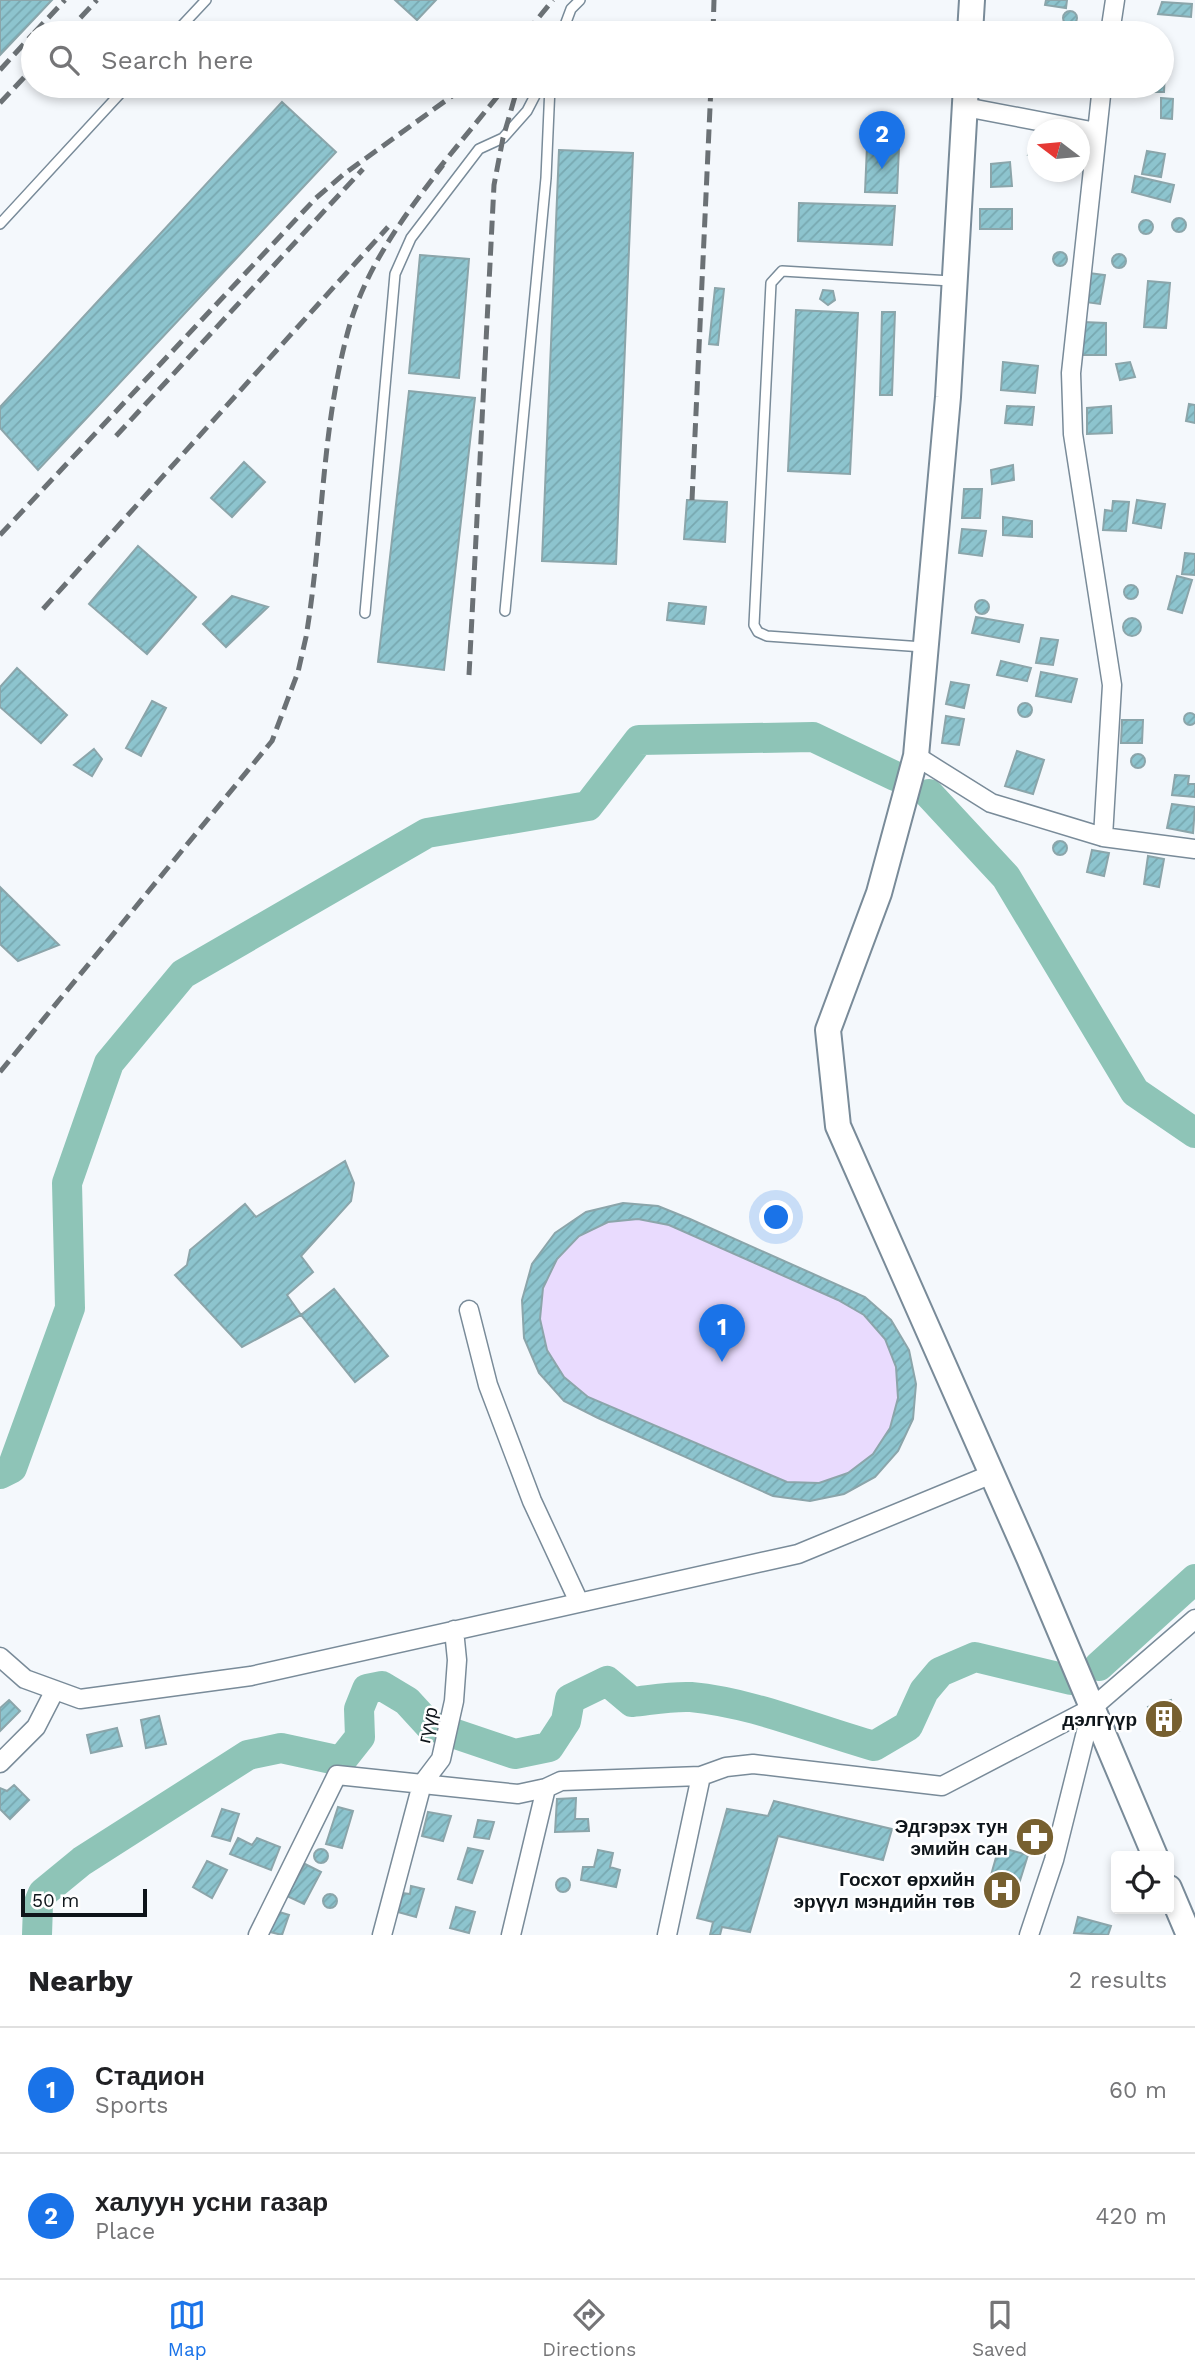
<!DOCTYPE html>
<meta charset="utf-8">
<style>
body{margin:0;font-family:"Work Sans",sans-serif;background:#f6f6f6;color:#202124}
.controls{position:absolute;right:21px;bottom:21px;display:grid;overflow:hidden;border-radius:7px;box-shadow:0 4px 10px #0003}
.controls button{width:63px;height:63px;display:grid;place-items:center;padding:0;border:0;border-bottom:2px solid #e0e0e0;background:#fff;color:#202124;font:35px sans-serif}
.compass{position:absolute;left:1027px;top:119px;width:63px;height:63px;border-radius:50%;background:#fff;box-shadow:0 4px 10px #0003;rotate:286deg}
.scale{position:absolute;left:21px;bottom:18px;width:126px;box-sizing:border-box;padding-left:7px;border:4px solid #0e151a;border-top:0;font-size:19px;line-height:24px;white-space:nowrap;color:#0e151a;-webkit-text-stroke:5px #fff;paint-order:stroke}
.you{position:absolute;left:777px;top:1218px;width:24px;height:24px;margin:-18px;border:5px solid #fff;border-radius:50%;background:#1a73e8;box-shadow:0 0 0 10px #1a73e833}
.badge{display:grid;place-items:center;width:46px;height:46px;border-radius:50%;background:#1a73e8;color:#fff;font-size:23px;font-weight:700}
.pin{position:absolute;translate:-50% -58px;filter:drop-shadow(0 2px 4px #0008)}
.pin::after{content:'';position:absolute;top:37px;width:24px;height:21px;background:inherit;clip-path:polygon(0 0,100% 0,50% 100%)}
.list{margin:0;padding:0;list-style:none}
h2{display:flex;justify-content:space-between;align-items:center;height:91px;margin:0;padding:0 28px;font-size:30px}
h2 small{font-size:23px;font-weight:400;color:#757577}
.list li{display:grid;grid-template-columns:46px 1fr auto;gap:21px;align-items:center;box-sizing:border-box;height:126px;padding:0 28px;border-top:2px solid #e0e0e0}
.list b{display:block;font-size:26px;white-space:nowrap}
.list p{margin:0;font-size:23px;white-space:nowrap;color:#757577}
.list em{font-size:23px;font-style:normal;color:#757577}
.icon{flex:none;width:38px;height:38px;fill:none;stroke:currentColor;stroke-width:2;stroke-linecap:round;stroke-linejoin:round}
.map{position:relative;flex:none;width:1195px;height:1935px;overflow:hidden}
.search{position:absolute;background:#fff;box-shadow:0 4px 10px #0003;left:21px;right:21px;top:21px;height:77px;display:flex;align-items:center;gap:18px;box-sizing:border-box;padding:0 24px;border-radius:38px;color:#757577;font-size:26px}
.sheet{height:343px;background:#fff}
nav{display:flex;justify-content:space-around;align-items:center;box-sizing:border-box;height:98px;border-top:2px solid #e0e0e0;background:#fff;font-size:19px;color:#757577}
nav a{display:grid;justify-items:center;gap:4px}
nav .on{color:#1a73e8}
.map>svg:first-child{display:block}
</style>
<div class="map">
<svg width="1195" height="1935" viewBox="0 0 1195 1935">
<defs>
<pattern id="building-hatch" width="6" height="6" patternUnits="userSpaceOnUse" patternTransform="scale(1.75)"><rect width="6" height="6" fill="#8dc4ce"/><path d="M-1 1l2-2M0 6l6-6M5 7l2-2" fill="none" stroke="#78a8b0"/></pattern>
</defs>
<rect width="100%" height="100%" fill="#f4f8fc"/>
<path fill="#e9dbfe" d="M623 1203 658 1206 690 1219 865 1297 891 1320 909 1350 916 1384 913 1419 898 1451 875 1477 844 1494 810 1501 773 1496 598 1418 564 1401 539 1373 524 1338 522 1300 532 1264 586 1212Z"/>
<g fill="none" stroke-linecap="round" stroke-linejoin="round">
<path stroke="#8ec4b7" stroke-width="30" d="M929 794 1006 877 1135 1092 1195 1133
M0 1474 12 1468 70 1308 67 1183 109 1063 183 974 427 833 588 806 639 740 813 737 895 776
M1099 1666 1195 1579
M37 1935 38 1905 43 1893 82 1861 248 1755 281 1748 341 1761 360 1737 359 1709 367 1689 382 1686 407 1701 429 1725 515 1754 549 1747 566 1721 570 1699 607 1681 632 1702C651 1700 672 1696 691 1697 754 1703 813 1729 874 1746L908 1726 924 1691 940 1672 975 1657 1071 1680"/>
</g>
<path fill="url(#building-hatch)" stroke="#8ba5aa" stroke-width="2" fill-rule="evenodd" d="M0 0H52L0 55Z
M395 0H436L417 20Z
M1046 0H1067L1066 8 1045 5Z
M1162 2 1192 4 1191 17 1158 14Z
M1063 18a7 7 0 1 1 14 0a7 7 0 1 1-14 0Z
M794 24 894 28 893 33H794Z
M1162 49H1166L1164 92H1148L1149 86H1162Z
M1161 98 1173 99 1172 119 1161 118Z
M282 102 336 152 38 470 0 428V407Z
M1036 133H1038V157L1028 155Z
M867 146 899 147 897 193 865 192Z
M559 150 633 153 616 564 542 561Z
M1147 151 1165 154 1161 177 1142 174Z
M1010 162 1012 186 991 187V164Z
M1135 176 1174 185 1170 202 1132 192Z
M799 203 895 206 892 245 798 241Z
M980 209H1012V229H980Z
M1172 225a7 7 0 1 1 14 0a7 7 0 1 1-14 0Z
M1139 227a7 7 0 1 1 14 0a7 7 0 1 1-14 0Z
M1053 259a7 7 0 1 1 14 0a7 7 0 1 1-14 0Z
M1112 261a7 7 0 1 1 14 0a7 7 0 1 1-14 0Z
M420 255 469 259 459 378 409 373Z
M1089 273 1105 275 1100 304 1085 302Z
M1148 281 1170 283 1166 328 1144 327Z
M715 288 724 289 718 345 709 344Z
M823 290 833 291 835 300 828 305 820 299Z
M796 310 858 313 850 474 788 471Z
M882 312H895L892 395H880Z
M1083 322 1106 323V355H1082Z
M1003 362 1038 366 1035 393 1001 390Z
M1130 362 1135 377 1120 380 1116 364Z
M409 391 475 398 444 670 378 662Z
M1189 404 1195 405V423L1186 421Z
M1007 406 1034 407 1032 425 1005 423Z
M1111 406 1112 433 1087 434V408Z
M244 462 265 482 232 517 211 498Z
M1013 465 1014 480 992 484 991 470Z
M964 489H982L980 518H962Z
M687 500 727 502 725 542 684 539Z
M1137 500 1165 504 1161 528 1133 523Z
M1113 501 1129 502 1126 531 1103 530 1105 510 1112 511Z
M1003 517 1032 521V537L1003 535Z
M962 529 986 531 982 556 959 553Z
M138 546 196 597 147 654 89 604Z
M1185 553 1195 554V575L1182 574Z
M1177 576 1192 580 1182 613 1168 609Z
M1124 592a7 7 0 1 1 14 0a7 7 0 1 1-14 0Z
M232 596 268 607 226 647 203 624Z
M975 607a7 7 0 1 1 14 0a7 7 0 1 1-14 0Z
M669 603 706 607 704 624 667 620Z
M976 617 1023 625 1019 642 972 633Z
M1123 627a9 9 0 1 1 18 0a9 9 0 1 1-18 0Z
M1041 638 1058 640 1053 665 1036 663Z
M1001 661 1031 668 1027 681 997 675Z
M17 668 67 715 41 743 0 707V687Z
M1041 672 1077 679 1071 702 1036 696Z
M951 682 969 685 964 708 946 704Z
M152 701 166 708 141 756 126 748Z
M1018 710a7 7 0 1 1 14 0a7 7 0 1 1-14 0Z
M1184 719a6 6 0 1 1 12 0a6 6 0 1 1-12 0Z
M946 716 964 719 959 745 942 743Z
M1122 720H1143L1142 743H1121Z
M94 749 102 759 92 776 74 765Z
M1017 751 1044 760 1033 794 1005 786Z
M1131 761a7 7 0 1 1 14 0a7 7 0 1 1-14 0Z
M1175 775 1189 776 1188 784H1195V797L1172 795Z
M1172 804 1195 807 1193 833 1167 828Z
M1053 848a7 7 0 1 1 14 0a7 7 0 1 1-14 0Z
M1092 850 1109 853 1104 876 1087 872Z
M1148 856 1164 859 1159 887 1144 884Z
M0 887 59 945 18 961 0 944Z
M345 1161 354 1183 351 1201 301 1256 313 1272 287 1295 301 1315 242 1347 175 1275 187 1265 190 1250 245 1204 256 1217Z
M623 1203 658 1206 690 1219 865 1297 891 1320 909 1350 916 1384 913 1419 898 1451 875 1477 844 1494 810 1501 773 1496 598 1418 564 1401 539 1373 524 1338 522 1300 532 1264 555 1233 586 1212ZM638 1219 669 1225 838 1300 864 1315 885 1339 896 1367 898 1398 890 1428 873 1454 848 1473 819 1483 787 1482 588 1397 564 1377 547 1350 540 1319 543 1288 557 1259 579 1236 608 1222Z
M334 1289 388 1356 355 1382 301 1315Z
M9 1700 20 1711 0 1731V1708Z
M1171 1700 1179 1731 1156 1736 1148 1707Z
M159 1716 166 1744 146 1748 141 1720Z
M117 1728 122 1746 91 1753 87 1735Z
M14 1785 29 1800 10 1819 0 1809V1788L7 1791Z
M576 1798 575 1819H588L589 1831 555 1832 557 1799Z
M774 1801 892 1829 883 1860 778 1836 750 1932 722 1927 720 1935H710L713 1922 697 1918 727 1809 768 1816Z
M338 1807 353 1811 342 1848 326 1844Z
M222 1809 239 1814 230 1841 212 1836Z
M428 1812 451 1816 443 1841 422 1836Z
M478 1820 494 1822 489 1839 474 1837Z
M1026 1829 1043 1833 1038 1849 1021 1845Z
M238 1838 252 1845 257 1838 280 1847 271 1870 230 1854Z
M999 1847 1028 1855 1013 1903 985 1896Z
M468 1848 483 1851 472 1883 458 1879Z
M314 1856a7 7 0 1 1 14 0a7 7 0 1 1-14 0Z
M598 1850 613 1853 610 1867 620 1870 616 1887 581 1880 583 1867H594Z
M207 1861 227 1870 212 1898 193 1887Z
M305 1864 321 1872 304 1904 287 1896Z
M556 1885a7 7 0 1 1 14 0a7 7 0 1 1-14 0Z
M411 1886 424 1889 416 1917 398 1912 403 1893 410 1894Z
M323 1901a7 7 0 1 1 14 0a7 7 0 1 1-14 0Z
M456 1907 475 1912 469 1933 450 1928Z
M276 1911 289 1915 282 1935 266 1931Z
M1078 1917 1111 1926 1108 1935 1074 1933Z"/>
<g fill="none" stroke-linecap="round" stroke-linejoin="round">
<g stroke="#798b99" stroke-width="12">
<path id="lane" d="M175 33 206 0
M562 33 571 9 580 0
M0 224 127 86
M505 611 546 178 550 86
M365 613 395 274 411 238 479 149 503 138 527 111 540 86
M923 647 767 636 758 632 754 625 771 283 782 271 951 281"/>
</g>
<g stroke="#798b99" stroke-width="21">
<path id="street" d="M1110 33 1115 0
M1102 86 1071 373 1073 434 1112 685 1103 837
M965 107 1096 132
M916 756 991 803 1103 837 1195 849
M469 1310 488 1385 532 1501 579 1602
M0 1657 25 1679 80 1699 251 1676 798 1554 992 1474
M0 1763 36 1727 55 1690
M258 1935 337 1775 518 1794 546 1788 561 1781 701 1776 726 1767 753 1764 942 1786 1092 1708 1195 1619
M382 1935 422 1784 441 1759 454 1701 457 1660 454 1630
M511 1935 546 1788
M667 1935 701 1776
M1029 1935 1054 1860 1092 1708"/>
</g>
<g stroke="#798b99" stroke-width="28">
<path id="secondary" d="M970 33 972 0
M966 86 948 397 916 756 879 893 828 1030 838 1126 1029 1558 1155 1856
M1169 1888 1189 1935"/>
</g>
<use href="#lane" stroke="#fff" stroke-width="9"/>
<use href="#street" stroke="#fff" stroke-width="18"/>
<use href="#secondary" stroke="#fff" stroke-width="24"/>
<path stroke="#6b7175" stroke-width="5" stroke-dasharray="14 7" stroke-linecap="butt" d="M34 33 65 0
M66 33 97 0
M526 33 553 0
M713 33 714 0
M0 70 33 34
M0 103 33 68
M436 172 506 86
M116 436 363 169
M692 500 711 86
M0 535 316 198 344 174 466 86
M43 609 388 227
M469 675 494 185 503 138 518 86
M0 1072 272 741 298 672 306 637C323 536 321 430 348 331 365 268 404 216 443 165"/>
</g>
<defs>
<g id="building-disc" transform="scale(2.0125)"><circle r="9.5" fill="#776030" stroke="#fff"/><path d="M-4-6H4V6H1V3H-1V6H-4ZM-2.5-4.3h1.7v1.8h-1.7ZM.8-4.3h1.7v1.8H.8ZM-2.5-1h1.7V.8h-1.7ZM.8-1h1.7V.8H.8Z" fill="#fff"/></g>
<g id="pharmacy-disc" transform="scale(2.0125)"><circle r="9.5" fill="#776030" stroke="#fff"/><path d="M-2-6h4v4h4v4h-4v4h-4v-4h-4v-4h4Z" fill="#fff"/></g>
<g id="hospital-disc" transform="scale(2.0125)"><circle r="9.5" fill="#776030" stroke="#fff"/><path d="M-5-5h3v3.5h4V-5h3V5h-3V1.5h-4V5h-3Z" fill="#fff"/></g>
</defs>
<g fill-rule="evenodd">
<use href="#building-disc" x="1164" y="1719"/>
<use href="#pharmacy-disc" x="1035" y="1837"/>
<use href="#hospital-disc" x="1002" y="1890"/>
</g>
<g text-anchor="middle" stroke-width="5" stroke-linejoin="round" paint-order="stroke">
<g font-size="19" font-weight="bold" fill="#0e151a" stroke="#fff" text-anchor="end">
<text x="1137" y="1726">дэлгүүр</text>
<text x="1008" y="1833">Эдгэрэх тун<tspan x="1008" dy="22">эмийн сан</tspan></text>
<text x="975" y="1886">Госхот өрхийн<tspan x="975" dy="22">эрүүл мэндийн төв</tspan></text>
</g>
<g font-size="19" fill="#0e151a" stroke="#fff">
<text transform="translate(427 1725) rotate(-77)" y="7">гүүр</text>
</g>
</g>
</svg>
<div class="controls">
<button><svg class="icon" aria-label="locate" viewBox="0 0 24 24"><circle cx="12" cy="12" r="6"/><path d="M12 2v4M12 18v4M2 12h4M18 12h4"/></svg></button>
</div>
<svg class="compass" viewBox="-18 -18 36 36"><path d="M0-13l5 13h-10z" fill="#e53935"/><path d="M0 13l5-13h-10z" fill="#757577"/></svg>
<div class="scale">50 m</div>
<div class="you"></div>
<div class="pin badge" style="left:722px;top:1362px">1</div>
<div class="pin badge" style="left:882px;top:169px">2</div>
<div class="search"><svg class="icon" aria-label="search" viewBox="0 0 24 24"><circle cx="10" cy="10" r="6"/><path d="M15 15l6 6"/></svg>Search here</div>
</div>
<section class="sheet">
<h2>Nearby<small>2 results</small></h2>
<ul class="list">
<li><span class="badge">1</span><div><b>Стадион</b><p>Sports</p></div><em>60 m</em></li>
<li><span class="badge">2</span><div><b>халуун усни газар</b><p>Place</p></div><em>420 m</em></li>
</ul>
</section>
<nav>
<a class="on"><svg class="icon" aria-label="map" viewBox="0 0 24 24"><path d="M3 6l6-2 6 2 6-2v14l-6 2-6-2-6 2zM9 4v14M15 6v14"/></svg>Map</a>
<a><svg class="icon" aria-label="directions" viewBox="0 0 24 24"><path d="M12 3l9 9-9 9-9-9zM9 14v-3h6M13 9l2 2-2 2"/></svg>Directions</a>
<a><svg class="icon" aria-label="saved" viewBox="0 0 24 24"><path d="M7 4h10v16l-5-4-5 4z"/></svg>Saved</a>
</nav>
